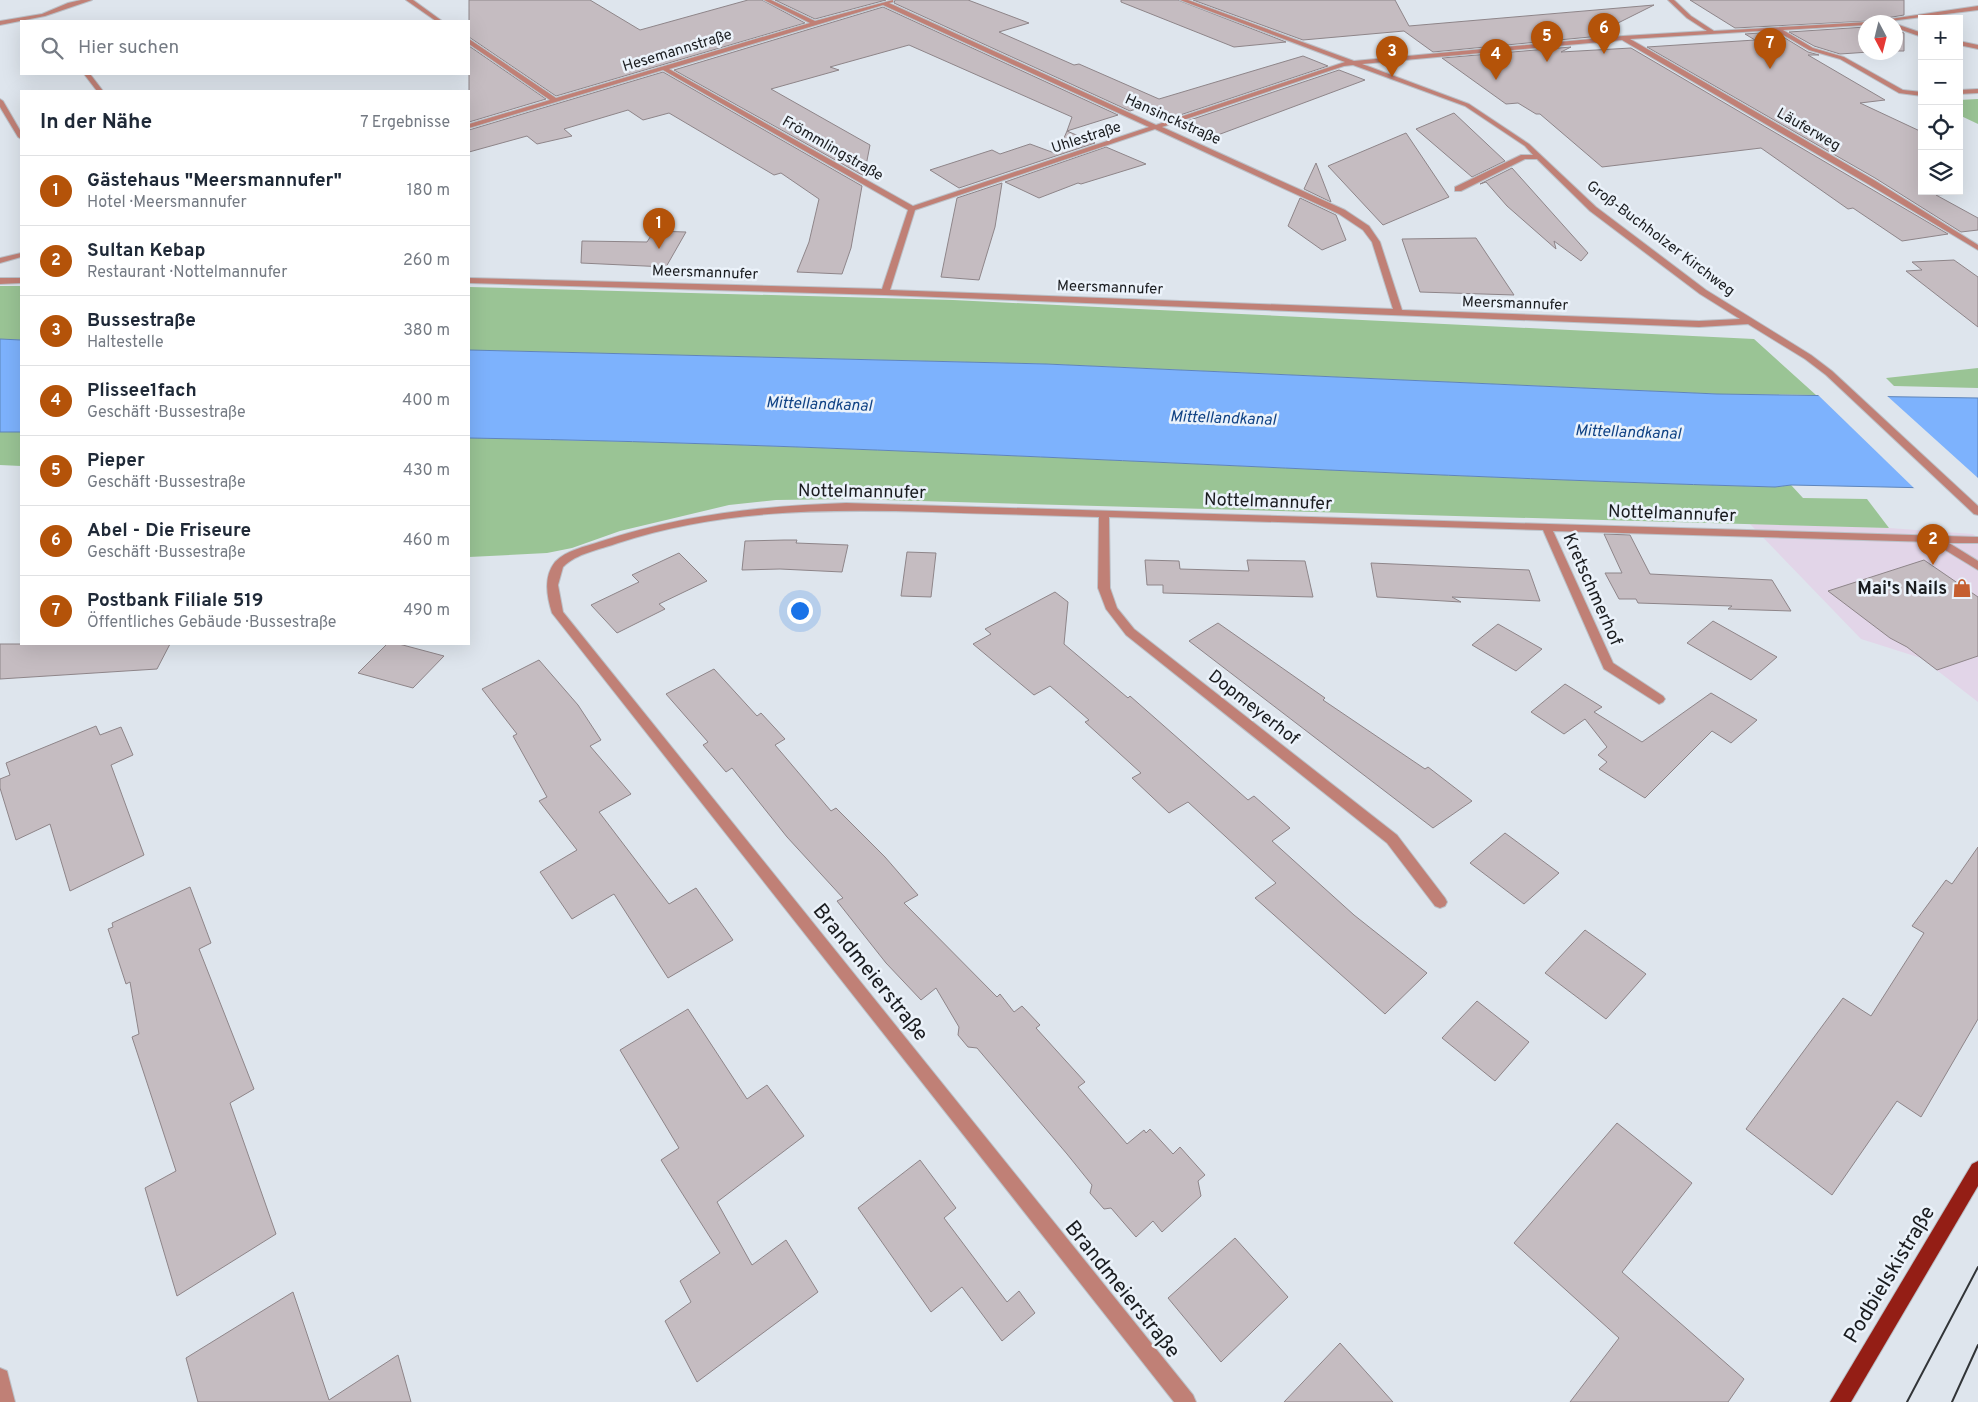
<!DOCTYPE html>
<html lang="de">
<meta charset="utf-8">
<style>
body{margin:0;font-family:Overpass,sans-serif;background:#f6f6f7;color:#1f2937}
.controls{position:absolute;right:15px;top:15px;display:grid;overflow:hidden;border-radius:0px;box-shadow:0 5px 20px #0002}
.controls button{width:45px;height:45px;display:grid;place-items:center;padding:0;border:0;border-bottom:1px solid #e0e1e3;background:#fff;color:#1f2937;font:25px sans-serif}
.compass{position:absolute;left:1858px;top:15px;width:45px;height:45px;border-radius:50%;background:#fff;box-shadow:0 5px 20px #0002;rotate:173deg}
.you{position:absolute;left:799px;top:610px;width:18px;height:18px;margin:-12px;border:4px solid #fff;border-radius:50%;background:#1a73e8;box-shadow:0 0 0 8px #1a73e833}
.badge{display:grid;place-items:center;width:32px;height:32px;border-radius:50%;background:#b45309;color:#fff;font-size:16px;font-weight:700}
.pin{position:absolute;translate:-50% -41px;filter:drop-shadow(0 1px 2px #0008)}
.pin::after{content:'';position:absolute;top:26px;width:18px;height:15px;background:inherit;clip-path:polygon(0 0,100% 0,50% 100%)}
.list{margin:0;padding:0;list-style:none}
h2{display:flex;justify-content:space-between;align-items:center;height:65px;margin:0;padding:0 20px;font-size:21px}
h2 small{font-size:16px;font-weight:400;color:#747a83}
.list li{display:grid;grid-template-columns:32px 1fr auto;gap:15px;align-items:center;box-sizing:border-box;height:70px;padding:0 20px;border-top:1px solid #e0e1e3}
.list b{display:block;font-size:19px;white-space:nowrap}
.list p{margin:0;font-size:16px;white-space:nowrap;color:#747a83}
.list em{font-size:16px;font-style:normal;color:#747a83}
.icon{flex:none;width:28px;height:28px;fill:none;stroke:currentColor;stroke-width:2;stroke-linecap:round;stroke-linejoin:round}
.map{position:relative;flex:none;width:1978px;height:1402px;overflow:hidden}
.search{position:absolute;background:#fff;box-shadow:0 5px 20px #0002;left:20px;top:20px;width:450px;height:55px;display:flex;align-items:center;gap:12px;box-sizing:border-box;padding:0 18px;border-radius:0px;color:#747a83;font-size:19px}
.panel{position:absolute;background:#fff;box-shadow:0 5px 20px #0002;left:20px;top:90px;width:450px;height:555px;border-radius:0px}
.map>svg:first-child{display:block}
</style>
<div class="map">
<svg width="1978" height="1402" viewBox="0 0 1978 1402">
<rect width="100%" height="100%" fill="#dee5ed"/>
<path fill="#e2d5e8" d="M1750 524 1889 528 1973 534 1978 538V702L1921 658 1861 639Z"/>
<path fill="#9ac495" d="M1978 99V124L1959 115V100Z
M0 286H21V340L0 339Z
M469 287 953 300 1754 339 1816 395 1717 394 1046 364 469 350Z
M1978 368V388L1894 386 1886 378Z
M0 432H21V466L0 465Z
M469 438C905 445 1340 475 1775 487L1791 485 1803 498 1867 499 1889 528 849 499 776 500 729 505 620 531 572 548 547 553 469 557Z"/>
<path fill="#7db2fd" stroke="#5f85ba" d="M0 339 21 340V432H0Z
M469 350 1046 364 1717 394 1978 398V489L1791 485 1775 487C1340 475 905 445 469 438Z"/>
<path fill="#dee5ed" d="M1815 392 1885 394 1978 478V492L1917 491Z"/>
<path fill="#c5bcc1" stroke="#8e8589" d="M469 0H590L640 30 748 0H762L805 23 556 96 469 37Z
M775 0H886L815 19Z
M895 0H968L1029 23 999 32 1074 65 1079 64 1159 99 1303 56 1328 66 1165 120 1139 108 1130 111 894 3Z
M1121 0H1178L1286 42 1234 47 1121 2Z
M1193 0H1395L1409 26 1654 5 1590 37 1433 52 1404 31 1303 40Z
M1690 0H1904V15L1869 21 1735 28Z
M883 7 1118 115 1067 131 1072 117 909 45 830 67 839 70 771 89 870 145 864 176 674 70Z
M1866 27V52H1869L1840 54 1814 46 1789 32Z
M1896 30 1904 33V51H1896Z
M1775 32 1808 52 1819 55H1808L1885 100 1860 103 1922 132V191H1946L1951 194 1936 195 1978 218V230L1961 232 1875 178 1647 47 1755 40 1745 34Z
M469 46 546 99 469 122Z
M1571 47 1561 52 1631 48 1948 234 1902 241 1853 208 1848 209 1761 148 1602 167 1540 114H1536L1518 103 1506 104 1442 58Z
M1339 70 1365 80 1207 139 1175 125Z
M663 72 862 186 851 248 842 274 797 272 809 242 819 199 781 173 774 175 669 113 643 120 628 110 564 129 572 136 537 144 527 136 469 152V130Z
M1454 113 1505 161 1472 177 1416 129Z
M1067 131 1095 143 959 188 930 170 992 150 1000 154 1030 144 1057 154Z
M1406 133 1449 197 1383 225 1328 166Z
M1106 147 1146 164 1081 184 1078 183 1039 198 1005 182Z
M1316 163 1331 202 1304 189Z
M1512 168 1588 253 1581 261 1554 241 1556 249 1507 206 1486 182 1480 184Z
M1002 183 995 227 979 280 941 277 957 198Z
M1300 198 1336 215 1346 240 1322 250 1288 226Z
M654 231 686 232 666 267 581 263 582 241 647 242Z
M1476 238 1514 295 1420 292 1402 239Z
M1954 260 1978 277V327L1906 271 1922 270 1912 262Z
M1604 534 1630 535 1650 574 1772 580 1791 611 1728 609 1732 606 1638 603 1636 599H1619L1605 573H1622Z
M784 540H797L796 543 848 545 842 572 780 569 742 570 745 541Z
M907 552 936 553 931 597 901 596Z
M679 553 707 581 659 604 665 609 617 633 591 605 639 582 632 575Z
M1145 560 1179 561 1180 569 1249 571 1247 560 1305 561 1313 597 1163 593V585H1147Z
M1924 560 1978 597V656L1937 670 1907 647 1890 638 1828 591Z
M1371 563 1529 570 1540 601 1452 597 1461 602 1377 597Z
M1055 592 1068 602 1064 644 1128 698 1130 696 1248 800 1254 796 1290 828 1272 841 1354 915 1427 973 1385 1014 1255 898 1276 883 1188 802 1169 813 1132 778 1141 773 1085 722 1089 720 1050 686 1034 695 973 644 991 634 985 629Z
M1713 621 1777 657 1751 680 1687 643Z
M1218 623 1325 698 1323 700 1425 769 1428 767 1472 801 1433 828 1189 641Z
M1498 624 1542 649 1516 671 1472 645Z
M0 644H170L157 669 0 679Z
M387 644H399L444 656 413 688 358 673Z
M539 660 578 705 601 740 590 746 631 794 599 812 669 904 696 888 733 940 668 978 614 894 572 919 540 872 577 850 539 801 547 797 513 736 517 734 482 689Z
M714 669 757 716 761 713 785 739 775 745 831 811 836 808 885 857 918 895 904 903 997 997 1000 994 1014 1012 1022 1006 1040 1025 1036 1028 1085 1082 1078 1087 1127 1144 1144 1130 1146 1133 1150 1129 1173 1154 1180 1147 1205 1175 1198 1181 1201 1196 1162 1232 1153 1221 1136 1237 1111 1208 1104 1209 1090 1193 1092 1185 1067 1154 977 1048 968 1047 958 1035 959 1027 936 988 921 1000 886 963 837 901 843 898 787 837 732 768 726 772 703 745 708 742 666 694Z
M1565 684 1602 707 1594 712 1642 742 1711 693 1757 720 1731 743 1712 731 1645 798 1599 769 1607 762 1598 755 1607 747 1585 719 1564 734 1531 712Z
M96 726 100 735 121 727 133 755 111 765 144 855 70 891 50 824 16 840 0 788V779L10 775 6 763Z
M1505 833 1559 873 1524 904 1470 863Z
M1978 847V1019L1921 1117 1897 1101 1832 1195 1746 1129 1843 998 1871 1016 1924 933 1912 926 1946 880 1952 884Z
M190 887 211 943 199 949 254 1089 230 1103 276 1234 177 1296 145 1188 176 1171 132 1037 139 1034 130 982 126 984 108 929 113 927 112 923Z
M1585 930 1646 974 1606 1019 1545 973Z
M1477 1001 1529 1042 1495 1081 1442 1038Z
M688 1009 747 1099 767 1085 804 1136 717 1202 752 1265 786 1240 818 1292 697 1382 665 1321 691 1302 680 1281 720 1253 661 1160 679 1148 620 1050Z
M1617 1123 1692 1183 1622 1272 1744 1379 1728 1402H1570L1619 1338 1514 1243Z
M920 1160 956 1208 944 1218 1007 1302 1019 1291 1035 1313 1002 1341 962 1287 931 1312 858 1208Z
M1235 1238 1288 1297 1221 1362 1168 1298Z
M293 1292 329 1400 398 1355 411 1402H198L186 1358Z
M1340 1343 1393 1402H1284Z"/>
<g fill="none" stroke-linecap="round" stroke-linejoin="round">
<g stroke="#bbc1c8" stroke-width="2">
<path id="minor" d="M81 0H92L45 16 0 25V21L42 14 68 3Z
M406 0H413L442 21H436Z
M764 0H771L815 21 893 0V2L889 3 1156 125 1345 62 1180 0H1188L1354 61 1623 36 1707 31 1687 18 1668 0H1674L1691 16 1714 31 1868 22 1866 25 1783 30 1813 48 1844 57 1903 90 1922 92V96L1899 93 1840 59 1809 50 1775 30 1630 39 1874 180 1978 245V250L1868 184 1622 40 1362 64 1469 104 1529 144 1596 207 1706 290 1811 355 1832 371 1978 506V515L1974 514 1826 375 1805 359 1748 324 1699 327 885 295 469 283V278L882 289 908 210 663 70 469 128V124L550 100 469 44V39L556 98 810 23ZM883 5 1149 127 913 206 669 69ZM1353 65 1465 106 1525 146 1533 155H1521L1455 187V191H1461L1525 159H1537L1590 211 1700 294 1740 319 1699 321 1402 310 1380 242 1369 226 1345 210 1162 127 1344 66ZM1155 129 1339 214 1363 230 1372 242 1393 309 890 290 915 210Z
M1978 6V10L1882 22H1870Z
M1896 24 1922 33V37L1896 28Z
M1959 41 1978 45V49L1959 45Z
M84 74H90L103 91H97Z
M1978 89V93L1959 94V90Z
M0 99 3 101 21 132V139L18 137 0 107Z
M21 253V257L0 263V258Z
M0 278H21V283L0 284Z
M846 503 1978 537V543H1949L1978 561V570L1932 542 1553 531 1613 663 1663 696 1665 699 1663 702 1659 704 1604 669 1543 530 1109 517 1110 588 1117 608 1134 629 1397 835 1445 898 1447 902 1445 906 1440 908 1435 906 1387 843 1126 635 1106 609 1098 588 1099 517C1043 515 988 514 932 512 826 509 720 509 618 543 599 550 577 553 563 567L558 585 563 612 1193 1395 1196 1402H1174L552 613C547 597 543 577 555 562 566 550 585 547 599 542 680 515 761 506 846 503Z
M0 1368 7 1371 15 1402H0Z"/>
</g>
<g stroke="#bbc1c8" stroke-width="2">
<path id="major" d="M1978 1161V1186L1851 1402H1830L1972 1164Z"/>
</g>
<use href="#minor" fill="#c08076" fill-rule="evenodd"/>
<use href="#major" fill="#941e15" fill-rule="evenodd"/>
<path stroke="#323538" stroke-width="2" d="M1907 1402 1978 1267
M1952 1402 1978 1345"/>
</g>
<defs>
<g id="shop-bare" transform="scale(1.5)"><path d="M-5-2.5h2.3a2.7 3.5 0 0 1 5.4 0H5L5.5 6h-11ZM-1.5-2.5h3a1.5 2.3 0 0 0-3 0Z" fill="#c55e2f" stroke="#ebf2fa" stroke-width="2.5" paint-order="stroke"/></g>
</defs>
<g fill-rule="evenodd">
<use href="#shop-bare" x="1962" y="588"/>
</g>
<g text-anchor="middle" stroke-width="5" stroke-linejoin="round" paint-order="stroke">
<g font-size="15" fill="#1a1c1f" stroke="#ebf2fa">
<text transform="translate(677 50) rotate(-17)" y="5">Hesemannstraße</text>
<text transform="translate(1173 119) rotate(24)" y="5">Hansinckstraße</text>
<text transform="translate(1809 129) rotate(30)" y="5">Läuferweg</text>
<text transform="translate(1086 137) rotate(-18)" y="5">Uhlestraße</text>
<text transform="translate(833 148) rotate(30)" y="5">Frömmlingstraße</text>
<text transform="translate(1661 238) rotate(37)" y="5">Groß-Buchholzer Kirchweg</text>
<text transform="translate(705 272) rotate(2)" y="5">Meersmannufer</text>
<text transform="translate(1110 287) rotate(2)" y="5">Meersmannufer</text>
<text transform="translate(1515 303) rotate(2)" y="5">Meersmannufer</text>
</g>
<g font-size="16" font-style="italic" fill="#114385" stroke="#ebf2fa">
<text transform="translate(819 403) rotate(2)" y="6">Mittellandkanal</text>
<text transform="translate(1223 417) rotate(2)" y="6">Mittellandkanal</text>
<text transform="translate(1628 431) rotate(2)" y="6">Mittellandkanal</text>
</g>
<g font-size="18" fill="#1a1c1f" stroke="#ebf2fa">
<text transform="translate(862 491) rotate(1)" y="6">Nottelmannufer</text>
<text transform="translate(1268 501) rotate(2)" y="6">Nottelmannufer</text>
<text transform="translate(1672 513) rotate(2)" y="6">Nottelmannufer</text>
<text transform="translate(1593 589) rotate(66)" y="6">Kretschmerhof</text>
<text transform="translate(1254 707) rotate(38)" y="6">Dopmeyerhof</text>
</g>
<g font-size="18" font-weight="bold" fill="#1a1c1f" stroke="#ebf2fa" text-anchor="end">
<text x="1947" y="594">Mai's Nails</text>
</g>
<g font-size="21" fill="#1a1c1f" stroke="#ebf2fa">
<text transform="translate(871 972) rotate(51)" y="7">Brandmeierstraße</text>
<text transform="translate(1889 1274) rotate(-59)" y="7">Podbielskistraße</text>
<text transform="translate(1123 1289) rotate(51)" y="7">Brandmeierstraße</text>
</g>
</g>
</svg>
<div class="controls">
<button>+</button>
<button>−</button>
<button><svg class="icon" aria-label="locate" viewBox="0 0 24 24"><circle cx="12" cy="12" r="6"/><path d="M12 2v4M12 18v4M2 12h4M18 12h4"/></svg></button>
<button><svg class="icon" aria-label="layers" viewBox="0 0 24 24"><path d="M12 4l9 5-9 5-9-5zM3 14l9 5 9-5"/></svg></button>
</div>
<svg class="compass" viewBox="-18 -18 36 36"><path d="M0-13l5 13h-10z" fill="#e53935"/><path d="M0 13l5-13h-10z" fill="#747a83"/></svg>
<div class="you"></div>
<div class="pin badge" style="left:659px;top:249px">1</div>
<div class="pin badge" style="left:1933px;top:565px">2</div>
<div class="pin badge" style="left:1392px;top:77px">3</div>
<div class="pin badge" style="left:1496px;top:80px">4</div>
<div class="pin badge" style="left:1547px;top:62px">5</div>
<div class="pin badge" style="left:1604px;top:54px">6</div>
<div class="pin badge" style="left:1770px;top:69px">7</div>
<div class="search"><svg class="icon" aria-label="search" viewBox="0 0 24 24"><circle cx="10" cy="10" r="6"/><path d="M15 15l6 6"/></svg>Hier suchen</div>
<section class="panel">
<h2>In der Nähe<small>7 Ergebnisse</small></h2>
<ul class="list">
<li><span class="badge">1</span><div><b>Gästehaus &quot;Meersmannufer&quot;</b><p>Hotel · Meersmannufer</p></div><em>180 m</em></li>
<li><span class="badge">2</span><div><b>Sultan Kebap</b><p>Restaurant · Nottelmannufer</p></div><em>260 m</em></li>
<li><span class="badge">3</span><div><b>Bussestraße</b><p>Haltestelle</p></div><em>380 m</em></li>
<li><span class="badge">4</span><div><b>Plissee1fach</b><p>Geschäft · Bussestraße</p></div><em>400 m</em></li>
<li><span class="badge">5</span><div><b>Pieper</b><p>Geschäft · Bussestraße</p></div><em>430 m</em></li>
<li><span class="badge">6</span><div><b>Abel - Die Friseure</b><p>Geschäft · Bussestraße</p></div><em>460 m</em></li>
<li><span class="badge">7</span><div><b>Postbank Filiale 519</b><p>Öffentliches Gebäude · Bussestraße</p></div><em>490 m</em></li>
</ul>
</section>
</div>
